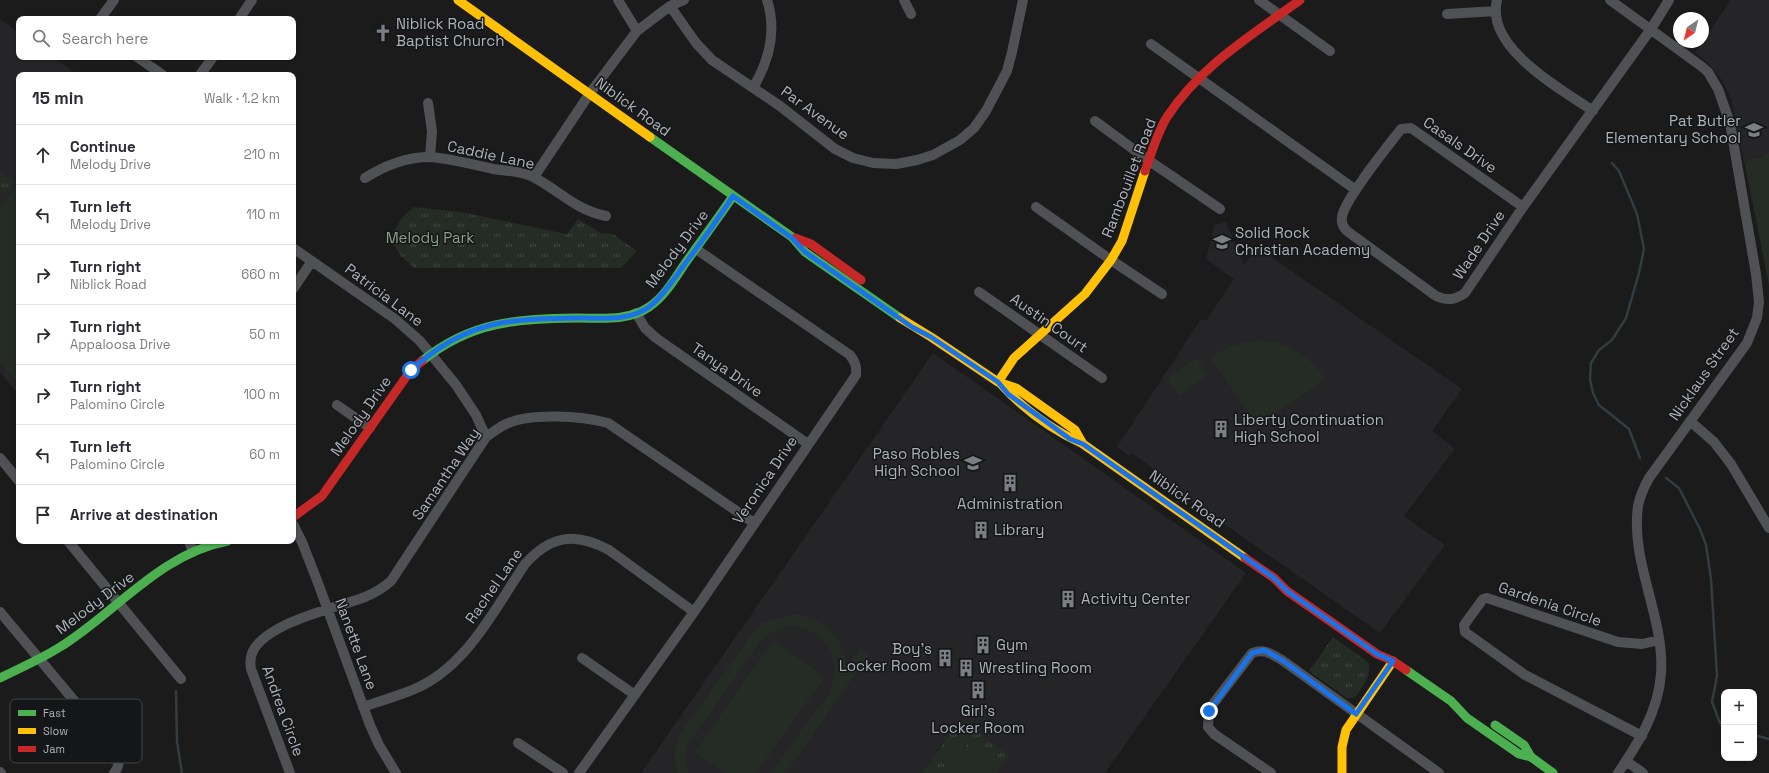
<!DOCTYPE html>
<meta charset="utf-8">
<style>
body{margin:0;font-family:"Space Grotesk",sans-serif;background:#f7f7f7;color:#2b2b33}
.controls{position:absolute;right:12px;bottom:12px;display:grid;overflow:hidden;border-radius:8px;box-shadow:0 1px 3px #0004}
.controls button{width:36px;height:36px;display:grid;place-items:center;padding:0;border:0;border-bottom:1px solid #e1e1e2;background:#fff;color:#2b2b33;font:20px sans-serif}
.compass{position:absolute;left:1673px;top:12px;width:36px;height:36px;border-radius:50%;background:#fff;box-shadow:0 1px 3px #0004;rotate:215deg}
.stop{position:absolute;width:12px;height:12px;margin:-9px;border:3px solid #1a73e8;border-radius:50%;background:#fff}
.stop.end{background:#1a73e8;border-color:#fff;box-shadow:0 1px 4px #0008}
.list{margin:0;padding:0;list-style:none}
h2{display:flex;justify-content:space-between;align-items:center;height:52px;margin:0;padding:0 16px;font-size:17px}
h2 small{font-size:13px;font-weight:400;color:#7c7c81}
.list li{display:grid;grid-template-columns:26px 1fr auto;gap:12px;align-items:center;box-sizing:border-box;height:60px;padding:0 16px;border-top:1px solid #e1e1e2}
.list b{display:block;font-size:15px;white-space:nowrap}
.list p{margin:0;font-size:13px;white-space:nowrap;color:#7c7c81}
.list em{font-size:13px;font-style:normal;color:#7c7c81}
.icon{flex:none;width:22px;height:22px;fill:none;stroke:currentColor;stroke-width:2;stroke-linecap:round;stroke-linejoin:round}
.map{position:relative;flex:none;width:1769px;height:773px;overflow:hidden}
.search{position:absolute;background:#fff;box-shadow:0 1px 3px #0004;left:16px;top:16px;width:280px;height:44px;display:flex;align-items:center;gap:10px;box-sizing:border-box;padding:0 14px;border-radius:8px;color:#7c7c81;font-size:15px}
.panel{position:absolute;background:#fff;box-shadow:0 1px 3px #0004;left:16px;top:72px;width:280px;height:472px;border-radius:8px}
.map>svg:first-child{display:block}
</style>
<div class="map">
<svg width="1769" height="773" viewBox="0 0 1769 773">
<defs>
<pattern id="grass-tufts" width="24" height="20" patternUnits="userSpaceOnUse"><rect width="24" height="20" fill="#252b25"/><path d="M3 7l-1-3M5 7V3M7 7l1-3M15 17l-1-3M17 17v-4M19 17l1-3" fill="none" stroke="#424743"/></pattern>
</defs>
<rect width="100%" height="100%" fill="#1b1b1b"/>
<path fill="#252527" d="M1731 0H1769V285L1731 98 1721 79 1707 62 1695 53Z
M0 19 19 33V57H53L79 75H19V395L0 372Z
M1226 222 1244 265 1257 247 1462 389 1432 431 1455 449 1404 516 1445 545 1380 633 1160 479 1151 467 1133 454 1128 455 1117 447 1201 319 1206 321 1234 279 1206 259 1215 223 1218 224Z
M933 353 1246 573 1105 773H641Z"/>
<path fill="url(#grass-tufts)" d="M0 172 15 182 7 194 2 191 0 193Z
M414 207 461 212 567 234 578 219 601 233 613 234 637 251 621 268H414L400 255 390 237 402 218Z
M1333 637 1368 662C1372 676 1364 685 1356 696L1353 698H1347L1309 671Z
M960 720 1009 755 997 773H923Z"/>
<path fill="#252b25" d="M1769 152V285L1745 163 1748 159 1762 158Z
M19 181V385L0 362V208Z
M1263 340C1293 345 1307 355 1326 379L1265 421 1259 422 1253 420 1210 357C1227 347 1243 341 1263 340Z
M1196 358 1208 375 1179 396 1167 378Z
M796 614C828 622 841 635 847 667L860 648 869 655 786 773H771C786 752 801 731 816 710 821 704 829 696 831 688 838 666 833 643 812 632 791 621 780 627 762 639L687 746 686 763 688 773H677C673 760 675 748 679 735L755 630 763 622Z
M773 640 825 677 756 773H725L695 752Z
M960 731 971 739 954 763 943 755Z
M975 741 986 749 969 773 958 765Z
M989 751 1000 759 991 773H974Z"/>
<g fill="none" stroke-linecap="round" stroke-linejoin="round">
<path stroke="#333c40" stroke-width="2.5" d="M1612 163 1619 171 1637 214 1644 249 1639 273 1626 318 1612 340 1599 350 1591 363 1590 379 1593 393 1599 405 1629 429 1640 458
M1666 478 1679 488 1700 529 1706 545 1711 579 1717 676 1712 702 1720 723 1724 727
M176 691 177 742 182 773
M1754 735 1769 739"/>
<path stroke="#505154" stroke-width="10" d="M618 0 637 31
M904 0 911 14
M1259 0 1330 51
M1497 0C1485 48 1560 88 1593 111
M1610 0 1701 66 1708 72 1718 89 1730 123 1756 274 1759 302 1757 318 1747 343 1649 478C1644 487 1640 496 1638 506 1630 563 1665 617 1661 674 1658 712 1639 742 1618 773
M670 6 696 43 712 60 780 106 835 149 853 158 873 163 896 164 917 160 933 155 960 140 974 128 986 111 1007 71 1012 52 1023 0
M1447 14 1496 11
M100 19 114 0
M239 19 252 0
M1151 44 1356 190
M137 57 163 75
M200 75 213 57
M753 88C769 61 777 31 767 0
M428 103 432 131 430 157
M1095 121 1148 160 1220 209
M534 177 590 93 637 31 670 6 684 0
M365 178C384 166 407 157 430 157 448 158 475 165 493 169 506 171 523 171 535 178 561 192 576 210 606 216
M1036 207 1111 260 1162 294
M1523 207 1411 128 1401 129C1388 146 1344 200 1342 217 1341 223 1343 227 1347 231L1436 296C1447 301 1455 300 1465 293L1523 207 1651 29 1669 0
M293 248 395 319 420 341 456 385 476 415 486 437
M293 289 312 261
M979 292 1102 378
M636 313 645 328 656 338 808 444
M337 405 370 428
M1690 421 1714 442 1731 464 1769 528
M0 458 19 481
M293 524 302 542 318 583 370 725 379 745 396 773
M68 541 181 679
M189 541 193 552
M0 612 118 753C119 761 120 766 114 773
M582 658 635 695
M363 707C382 700 403 695 421 686 469 662 496 607 525 564 551 535 575 532 609 550L694 612
M1642 736 1525 675 1465 632 1464 625 1483 599 1487 598 1618 642 1642 644 1659 640
M518 743 563 773
M1626 761 1643 773
M0 772 1 773
M290 773 251 669C250 663 250 657 253 651 268 622 336 608 365 597 375 593 383 588 391 581L486 437C492 433 498 428 504 425 528 412 582 416 608 423L754 523
M579 773 694 612 856 375C857 366 855 362 850 355L696 249
M1271 773 1214 734 1208 727 1209 711 1213 704 1252 653C1264 648 1271 654 1282 660L1439 773"/>
<path stroke="#4caf50" stroke-width="9" d="M650 137 792 237 805 252 900 318
M422 361C471 321 517 319 578 318 602 318 629 321 649 307 664 297 674 280 684 265 700 242 717 220 733 196
M1406 670 1451 701 1467 718 1519 754 1531 757 1553 773
M0 678C20 668 41 659 60 647 115 613 161 553 228 541
M1495 725 1524 745 1531 757"/>
<path stroke="#ffc107" stroke-width="9" d="M458 0 650 137
M900 318 931 337 998 382 1016 388 1075 430 1083 444
M998 382 1014 358 1085 294 1111 260 1122 241 1145 171
M999 382C1022 408 1052 430 1083 444L1245 558
M1342 773V747L1346 730 1393 661"/>
<path stroke="#c62828" stroke-width="9" d="M1145 171C1152 152 1157 133 1167 117 1200 66 1252 35 1300 0
M795 238 811 244 861 280
M293 517 322 496 411 370 422 361
M1245 558 1274 578 1287 591 1377 654 1393 661 1406 670"/>
</g>
<g fill="none" stroke-linecap="round" stroke-linejoin="round">
<path stroke="#1a73e8" stroke-width="5" d="M411 370C468 319 509 319 582 318 604 318 629 321 649 307 663 296 674 279 684 265 701 243 717 220 733 196L792 238 805 252 912 327 931 337 998 382 1008 394 1070 439 1083 444 1274 578 1287 591 1377 654 1393 661 1356 714 1282 660 1264 650 1252 653 1209 711"/>
</g>
<defs>
<g id="church-bare" transform="scale(1.38)"><path d="M-1.2-6h2.4v3.5h3.3v2.4h-3.3V6h-2.4V-.1h-3.3v-2.4h3.3Z" fill="#7b7e83" stroke="#151617" stroke-width="2.5" paint-order="stroke"/></g>
<g id="school-bare" transform="scale(1.38)"><path d="M0-5L7-2L0 1L-7-2ZM-4 1L0 2.5L4 1V4Q0 6-4 4Z" fill="#7b7e83" stroke="#151617" stroke-width="2.5" paint-order="stroke"/></g>
<g id="building-bare" transform="scale(1.38)"><path d="M-4-6H4V6H1V3H-1V6H-4ZM-2.5-4.3h1.7v1.8h-1.7ZM.8-4.3h1.7v1.8H.8ZM-2.5-1h1.7V.8h-1.7ZM.8-1h1.7V.8H.8Z" fill="#7b7e83" stroke="#151617" stroke-width="2.5" paint-order="stroke"/></g>
</defs>
<g fill-rule="evenodd">
<use href="#church-bare" x="383" y="33"/>
<use href="#school-bare" x="1754" y="130"/>
<use href="#school-bare" x="1222" y="242"/>
<use href="#building-bare" x="1221" y="429"/>
<use href="#school-bare" x="973" y="463"/>
<use href="#building-bare" x="1010" y="483"/>
<use href="#building-bare" x="981" y="530"/>
<use href="#building-bare" x="1068" y="599"/>
<use href="#building-bare" x="983" y="645"/>
<use href="#building-bare" x="945" y="658"/>
<use href="#building-bare" x="966" y="668"/>
<use href="#building-bare" x="978" y="690"/>
</g>
<g text-anchor="middle" stroke-width="3" stroke-linejoin="round" paint-order="stroke">
<g font-size="15" fill="#aeb3bb" stroke="#151617" text-anchor="start">
<text x="396" y="29">Niblick Road<tspan x="396" dy="17">Baptist Church</tspan></text>
<text x="1741" y="126" text-anchor="end">Pat Butler<tspan x="1741" dy="17">Elementary School</tspan></text>
<text x="1235" y="238">Solid Rock<tspan x="1235" dy="17">Christian Academy</tspan></text>
<text x="1234" y="425">Liberty Continuation<tspan x="1234" dy="17">High School</tspan></text>
<text x="960" y="459" text-anchor="end">Paso Robles<tspan x="960" dy="17">High School</tspan></text>
<text x="1010" y="509" text-anchor="middle">Administration</text>
<text x="994" y="535">Library</text>
<text x="1081" y="604">Activity Center</text>
<text x="996" y="650">Gym</text>
<text x="932" y="654" text-anchor="end">Boy's<tspan x="932" dy="17">Locker Room</tspan></text>
<text x="979" y="673">Wrestling Room</text>
<text x="978" y="716" text-anchor="middle">Girl's<tspan x="978" dy="17">Locker Room</tspan></text>
</g>
<g font-size="15" fill="#aeb3bb" stroke="#151617">
<text transform="translate(633 107) rotate(36)" y="5">Niblick Road</text>
<text transform="translate(815 113) rotate(36)" y="5">Par Avenue</text>
<text transform="translate(1460 145) rotate(35)" y="5">Casals Drive</text>
<text transform="translate(491 155) rotate(12)" y="5">Caddie Lane</text>
<text transform="translate(1129 178) rotate(-69)" y="5">Rambouillet Road</text>
<text transform="translate(1479 245) rotate(-56)" y="5">Wade Drive</text>
<text transform="translate(677 249) rotate(-53)" y="5">Melody Drive</text>
<text transform="translate(384 295) rotate(37)" y="5">Patricia Lane</text>
<text transform="translate(1049 323) rotate(35)" y="5">Austin Court</text>
<text transform="translate(727 370) rotate(35)" y="5">Tanya Drive</text>
<text transform="translate(1704 374) rotate(-55)" y="5">Nicklaus Street</text>
<text transform="translate(361 416) rotate(-55)" y="5">Melody Drive</text>
<text transform="translate(446 474) rotate(-56)" y="5">Samantha Way</text>
<text transform="translate(765 480) rotate(-56)" y="5">Veronica Drive</text>
<text transform="translate(1187 499) rotate(35)" y="5">Niblick Road</text>
<text transform="translate(494 586) rotate(-55)" y="5">Rachel Lane</text>
<text transform="translate(95 603) rotate(-37)" y="5">Melody Drive</text>
<text transform="translate(1550 604) rotate(19)" y="5">Gardenia Circle</text>
<text transform="translate(356 644) rotate(70)" y="5">Nanette Lane</text>
<text transform="translate(283 711) rotate(70)" y="5">Andrea Circle</text>
</g>
<g font-size="15" fill="#88a387" stroke="#151617">
<text x="430" y="243">Melody Park</text>
</g>
</g>
<rect x="10" y="699" width="132" height="64" rx="6" fill="#151617" stroke="#434548" stroke-width="1"/>
<rect x="18" y="710" width="18" height="6" fill="#4caf50"/>
<rect x="18" y="728" width="18" height="6" fill="#ffc107"/>
<rect x="18" y="746" width="18" height="6" fill="#c62828"/>
<g font-size="11" fill="#aeb3bb">
<text x="43" y="717">Fast</text>
<text x="43" y="735">Slow</text>
<text x="43" y="753">Jam</text>
</g>
</svg>
<div class="controls">
<button>+</button>
<button>−</button>
</div>
<svg class="compass" viewBox="-18 -18 36 36"><path d="M0-13l5 13h-10z" fill="#e53935"/><path d="M0 13l5-13h-10z" fill="#7c7c81"/></svg>
<div class="stop" style="left:411px;top:370px"></div>
<div class="stop end" style="left:1209px;top:711px"></div>
<div class="search"><svg class="icon" aria-label="search" viewBox="0 0 24 24"><circle cx="10" cy="10" r="6"/><path d="M15 15l6 6"/></svg>Search here</div>
<section class="panel">
<h2>15 min<small>Walk · 1.2 km</small></h2>
<ul class="list">
<li><svg class="icon" aria-label="ahead" viewBox="0 0 24 24"><path d="M12 20V5M6 11l6-6 6 6"/></svg><div><b>Continue</b><p>Melody Drive</p></div><em>210 m</em></li>
<li><svg class="icon" aria-label="left" viewBox="0 0 24 24"><path d="M17 20v-9H6M10 6l-5 5 5 5"/></svg><div><b>Turn left</b><p>Melody Drive</p></div><em>110 m</em></li>
<li><svg class="icon" aria-label="right" viewBox="0 0 24 24"><path d="M7 20v-9h11M14 6l5 5-5 5"/></svg><div><b>Turn right</b><p>Niblick Road</p></div><em>660 m</em></li>
<li><svg class="icon" aria-label="right" viewBox="0 0 24 24"><path d="M7 20v-9h11M14 6l5 5-5 5"/></svg><div><b>Turn right</b><p>Appaloosa Drive</p></div><em>50 m</em></li>
<li><svg class="icon" aria-label="right" viewBox="0 0 24 24"><path d="M7 20v-9h11M14 6l5 5-5 5"/></svg><div><b>Turn right</b><p>Palomino Circle</p></div><em>100 m</em></li>
<li><svg class="icon" aria-label="left" viewBox="0 0 24 24"><path d="M17 20v-9H6M10 6l-5 5 5 5"/></svg><div><b>Turn left</b><p>Palomino Circle</p></div><em>60 m</em></li>
<li><svg class="icon" aria-label="arrive" viewBox="0 0 24 24"><path d="M6 21V4h12l-3 4 3 4H6"/></svg><div><b>Arrive at destination</b></div></li>
</ul>
</section>
</div>
